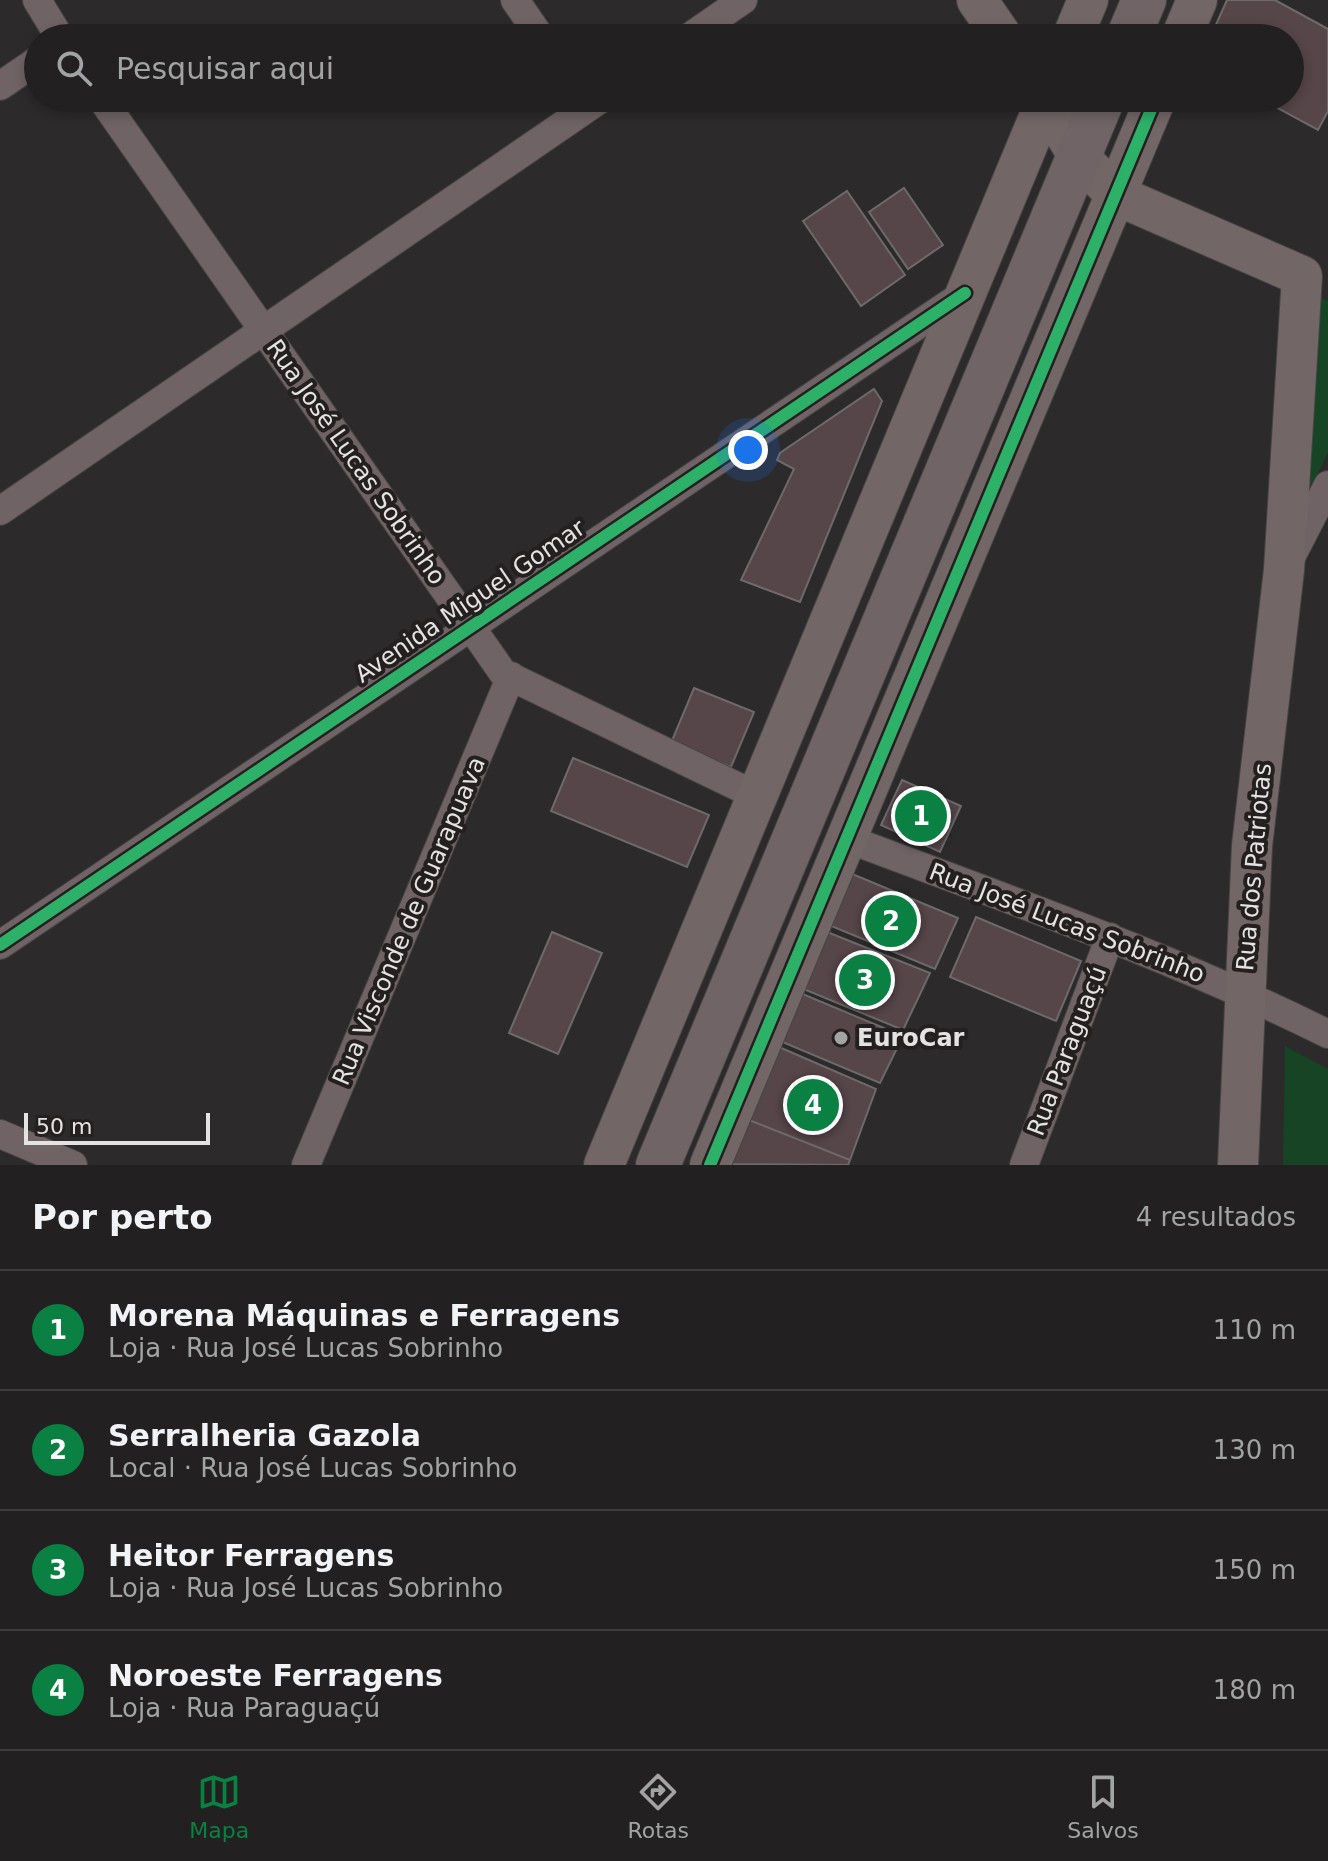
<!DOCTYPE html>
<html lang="pt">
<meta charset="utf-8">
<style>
body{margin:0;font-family:"DejaVu Sans",sans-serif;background:#2a2829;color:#f1f3f6}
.scale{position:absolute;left:24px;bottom:20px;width:186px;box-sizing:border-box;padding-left:8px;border:4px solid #e5e2e3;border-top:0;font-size:22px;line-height:28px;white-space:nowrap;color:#e5e2e3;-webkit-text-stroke:6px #242020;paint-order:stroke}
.you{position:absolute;left:748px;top:450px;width:28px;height:28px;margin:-20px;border:6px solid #fff;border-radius:50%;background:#1a73e8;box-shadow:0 0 0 12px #1a73e833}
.badge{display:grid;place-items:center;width:52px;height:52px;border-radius:50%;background:#0b8043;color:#fff;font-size:26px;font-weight:700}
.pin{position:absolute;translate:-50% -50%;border:4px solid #fff;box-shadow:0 2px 8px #0006}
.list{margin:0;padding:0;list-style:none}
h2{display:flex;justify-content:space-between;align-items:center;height:104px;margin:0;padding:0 32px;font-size:34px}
h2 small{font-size:26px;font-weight:400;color:#a2a3a5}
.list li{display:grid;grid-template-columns:52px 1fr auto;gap:24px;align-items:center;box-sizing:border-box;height:120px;padding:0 32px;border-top:2px solid #3f3e3e}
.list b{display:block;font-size:30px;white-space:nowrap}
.list p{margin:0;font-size:26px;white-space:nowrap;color:#a2a3a5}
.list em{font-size:26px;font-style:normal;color:#a2a3a5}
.icon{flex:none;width:44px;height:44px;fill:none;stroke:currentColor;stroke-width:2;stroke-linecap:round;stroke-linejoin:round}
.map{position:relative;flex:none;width:1328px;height:1165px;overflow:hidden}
.search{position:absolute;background:#222020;box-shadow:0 4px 12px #0003;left:24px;right:24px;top:24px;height:88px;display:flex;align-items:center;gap:20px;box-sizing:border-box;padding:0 28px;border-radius:44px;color:#a2a3a5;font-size:30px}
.sheet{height:584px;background:#222020}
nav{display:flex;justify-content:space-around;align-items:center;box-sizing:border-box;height:112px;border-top:2px solid #3f3e3e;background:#222020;font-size:22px;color:#a2a3a5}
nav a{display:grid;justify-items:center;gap:4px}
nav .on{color:#0b8043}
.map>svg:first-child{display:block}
</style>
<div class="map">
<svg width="1328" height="1165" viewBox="0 0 1328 1165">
<rect width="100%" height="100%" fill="#2d2a2b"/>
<path fill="#164425" d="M1313 294 1328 301V453L1298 513Z
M1285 1046 1328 1069V1165H1283Z"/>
<path fill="#564549" stroke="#6c6a6b" stroke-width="2" d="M1227 0H1275L1328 29V111L1318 130 1259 98H1290V38H1210Z
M904 188 943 245 908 269 869 212Z
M847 191 905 275 861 306 803 221Z
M874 389 882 401 800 602 741 580 794 469 777 460 780 453Z
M694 688 754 712 731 767 671 743Z
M573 758 709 815 687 867 551 811Z
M902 780 961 806 940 852 881 825Z
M845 871 958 918 935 969 824 923Z
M976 917 1081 961 1056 1021 950 977Z
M822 930 930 973 903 1030 801 988Z
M552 932 602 953 558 1054 509 1033Z
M800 993 903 1036 880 1083 780 1041Z
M779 1047 876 1089 850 1160 749 1120Z
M749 1120 850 1160 848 1165 730 1164Z"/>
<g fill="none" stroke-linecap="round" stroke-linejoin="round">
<g stroke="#464545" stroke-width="30">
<path id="street" d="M37 0 60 38
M515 0 541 38
M688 38 743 0
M0 86 38 60
M101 98 503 673 759 797
M0 511 602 98
M1290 559 1328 485
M848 839C1010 900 1173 957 1328 1034
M0 945 965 293
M0 1134 73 1165
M306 1165 511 676
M1024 1165 1110 937"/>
</g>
<g stroke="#464545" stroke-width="42">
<path id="secondary" d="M977 0 1003 38
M1072 38 1088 0
M1181 38 1197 0
M1044 98 1078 156 1116 195 1302 276 1284 570 1252 846 1238 1165
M604 1165 1047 98
M710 1165 1156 98"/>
</g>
<g stroke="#464545" stroke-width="46">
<path id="primary" d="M1128 38 1144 0
M658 1165 1103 98"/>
</g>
<use href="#street" stroke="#6f6365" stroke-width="28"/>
<use href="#secondary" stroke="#736667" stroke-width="40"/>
<use href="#primary" stroke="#706466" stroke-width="44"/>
<g stroke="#242020" stroke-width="17">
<path id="cycleway" d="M0 945 965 293
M710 1165 1156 98"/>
</g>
<use href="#cycleway" stroke="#2db169" stroke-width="12"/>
</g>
<circle fill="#a5a2a3" stroke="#242020" stroke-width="3" cx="841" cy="1038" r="8"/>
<g text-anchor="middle" stroke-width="8" stroke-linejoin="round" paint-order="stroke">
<g font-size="24" fill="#e5e2e3" stroke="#242020">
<text transform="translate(356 462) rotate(55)" y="8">Rua José Lucas Sobrinho</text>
<text transform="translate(470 601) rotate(-34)" y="8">Avenida Miguel Gomar</text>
<text transform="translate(1254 867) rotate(-85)" y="8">Rua dos Patriotas</text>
<text transform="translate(409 921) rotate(-67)" y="8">Rua Visconde de Guarapuava</text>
<text transform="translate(1067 923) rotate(21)" y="8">Rua José Lucas Sobrinho</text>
<text transform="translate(1067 1051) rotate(-69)" y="8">Rua Paraguaçú</text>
</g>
<g font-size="24" font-weight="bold" fill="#e5e2e3" stroke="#242020" text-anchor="start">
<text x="857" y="1046">EuroCar</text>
</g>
</g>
</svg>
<div class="scale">50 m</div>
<div class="you"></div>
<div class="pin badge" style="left:921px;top:816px">1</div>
<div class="pin badge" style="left:891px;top:921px">2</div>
<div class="pin badge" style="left:865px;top:980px">3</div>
<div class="pin badge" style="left:813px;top:1105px">4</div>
<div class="search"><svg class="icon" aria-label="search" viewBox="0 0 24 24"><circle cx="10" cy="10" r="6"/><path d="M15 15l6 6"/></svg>Pesquisar aqui</div>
</div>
<section class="sheet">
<h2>Por perto<small>4 resultados</small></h2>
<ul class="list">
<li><span class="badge">1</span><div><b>Morena Máquinas e Ferragens</b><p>Loja · Rua José Lucas Sobrinho</p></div><em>110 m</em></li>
<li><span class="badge">2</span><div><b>Serralheria Gazola</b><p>Local · Rua José Lucas Sobrinho</p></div><em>130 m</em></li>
<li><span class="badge">3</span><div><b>Heitor Ferragens</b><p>Loja · Rua José Lucas Sobrinho</p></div><em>150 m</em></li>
<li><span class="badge">4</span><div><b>Noroeste Ferragens</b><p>Loja · Rua Paraguaçú</p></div><em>180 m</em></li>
</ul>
</section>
<nav>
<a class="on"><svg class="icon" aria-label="map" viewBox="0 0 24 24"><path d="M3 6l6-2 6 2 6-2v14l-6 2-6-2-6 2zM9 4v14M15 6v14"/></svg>Mapa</a>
<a><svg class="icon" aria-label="directions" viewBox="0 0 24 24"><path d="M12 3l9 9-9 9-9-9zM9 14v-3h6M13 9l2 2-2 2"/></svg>Rotas</a>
<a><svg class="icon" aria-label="saved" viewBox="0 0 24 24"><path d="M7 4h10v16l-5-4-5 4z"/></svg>Salvos</a>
</nav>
